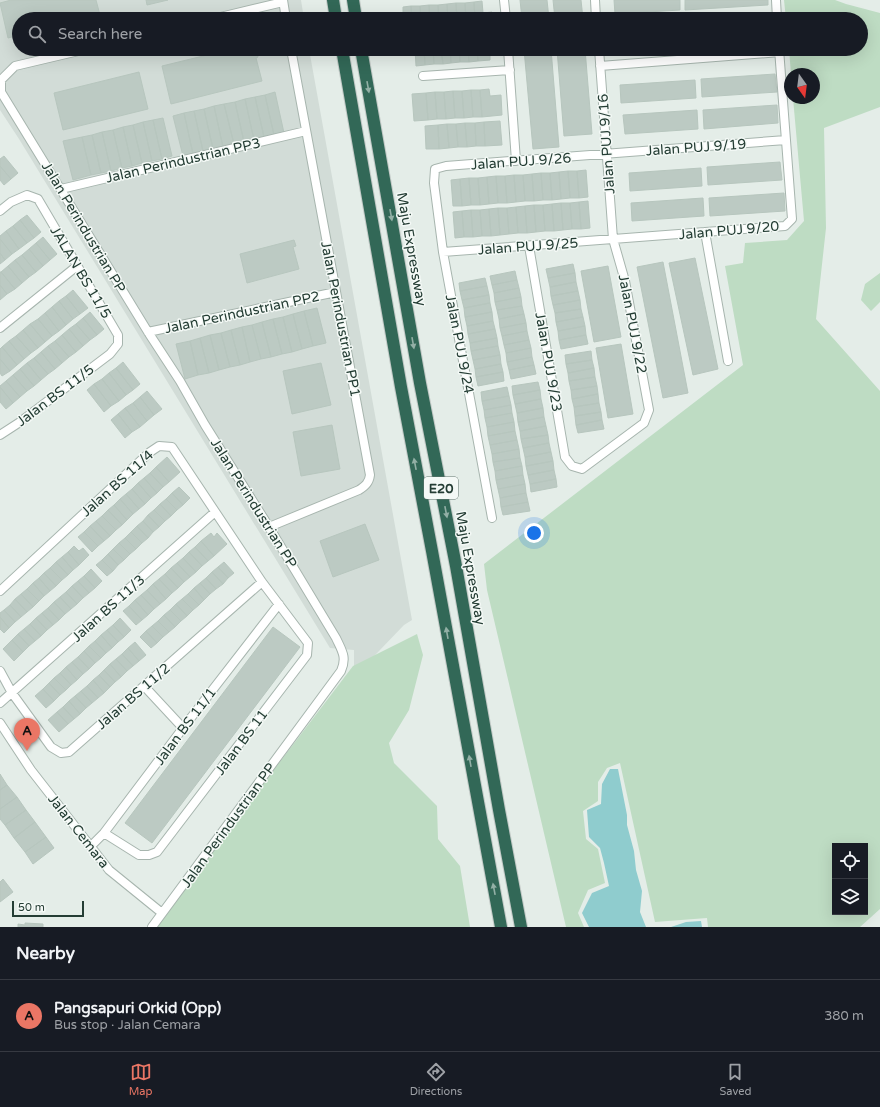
<!DOCTYPE html>
<meta charset="utf-8">
<style>
body{margin:0;font-family:"Varela Round",sans-serif;background:#20242c;color:#f1f3f6}
.controls{position:absolute;right:12px;bottom:12px;display:grid;overflow:hidden;border-radius:0px;box-shadow:0 4px 16px #0002}
.controls button{width:36px;height:36px;display:grid;place-items:center;padding:0;border:0;border-bottom:1px solid #363941;background:#171b24;color:#f1f3f6;font:20px sans-serif}
.compass{position:absolute;left:784px;top:68px;width:36px;height:36px;border-radius:50%;background:#171b24;box-shadow:0 4px 16px #0002;rotate:166deg}
.scale{position:absolute;left:12px;bottom:10px;width:72px;box-sizing:border-box;padding-left:4px;border:2px solid #243d34;border-top:0;font-size:11px;line-height:14px;white-space:nowrap;color:#243d34;-webkit-text-stroke:3px #f4f9f6;paint-order:stroke}
.you{position:absolute;left:534px;top:533px;width:14px;height:14px;margin:-10px;border:3px solid #fff;border-radius:50%;background:#1a73e8;box-shadow:0 0 0 6px #1a73e833}
.badge{display:grid;place-items:center;width:26px;height:26px;border-radius:50%;background:#ea7665;color:#111;font-size:13px;font-weight:700}
.pin{position:absolute;translate:-50% -33px;filter:drop-shadow(0 1px 2px #0008)}
.pin::after{content:'';position:absolute;top:21px;width:14px;height:12px;background:inherit;clip-path:polygon(0 0,100% 0,50% 100%)}
.list{margin:0;padding:0;list-style:none}
h2{display:flex;justify-content:space-between;align-items:center;height:52px;margin:0;padding:0 16px;font-size:17px}
h2 small{font-size:13px;font-weight:400;color:#9ea1a6}
.list li{display:grid;grid-template-columns:26px 1fr auto;gap:12px;align-items:center;box-sizing:border-box;height:72px;padding:0 16px;border-top:1px solid #363941}
.list b{display:block;font-size:15px;white-space:nowrap}
.list p{margin:0;font-size:13px;white-space:nowrap;color:#9ea1a6}
.list em{font-size:13px;font-style:normal;color:#9ea1a6}
.icon{flex:none;width:22px;height:22px;fill:none;stroke:currentColor;stroke-width:2;stroke-linecap:round;stroke-linejoin:round}
.map{position:relative;flex:none;width:880px;height:927px;overflow:hidden}
.search{position:absolute;background:#171b24;box-shadow:0 4px 16px #0002;left:12px;right:12px;top:12px;height:44px;display:flex;align-items:center;gap:10px;box-sizing:border-box;padding:0 14px;border-radius:22px;color:#9ea1a6;font-size:15px}
.sheet{height:124px;background:#171b24}
nav{display:flex;justify-content:space-around;align-items:center;box-sizing:border-box;height:56px;border-top:1px solid #363941;background:#171b24;font-size:11px;color:#9ea1a6}
nav a{display:grid;justify-items:center;gap:2px}
nav .on{color:#ea7665}
.map>svg:first-child{display:block}
</style>
<div class="map">
<svg width="880" height="927" viewBox="0 0 880 927">
<rect width="100%" height="100%" fill="#e4ede8"/>
<path fill="#d2dcd7" d="M0 0H301L304 19H19V49H309L412 620 404 625 354 677V650L330 648 19 139 0 110Z"/>
<path fill="#bedcc3" fill-rule="evenodd" d="M784 0H835L846 4 880 13V107L824 128 826 228 816 319 880 391V909L860 927H708L707 918 655 922 620 763 607 768 598 782V801L583 811 586 839 598 849 605 883 588 890 578 913 584 927H566L487 590 484 564 743 365 725 266 743 263 745 243 787 240 804 221 793 98H814V74H791L789 49H861V19H786ZM835 846H865V912H835Z
M880 273V302L871 311 861 300 865 284Z
M417 634 423 655 409 710 389 743 394 763 437 806 438 839 460 866 470 927H154L353 666Z"/>
<path fill="#8fccce" d="M610 769H618L627 815V825L634 851 636 870 642 891 640 912 646 927H589L582 913 592 893 609 886 604 863 600 848 589 837 587 810 601 804 602 784Z
M701 921 702 927H671L686 922Z"/>
<path fill="#bccac3" stroke="#b7c6be" d="M11 0H96L100 15 85 19H19V35L8 38 0 3Z
M146 0H168L147 5Z
M520 0H547L549 19H522Z
M553 0H581L583 19H555Z
M614 0H680V10L615 14Z
M685 0H768V5L685 10Z
M482 1 483 13 492 12V19H475L474 2Z
M474 2 475 19H466L465 3Z
M456 3 457 19H448L447 4Z
M456 3H465L466 19H457Z
M447 4 448 19H439L438 5Z
M429 5 430 19H421L420 6Z
M429 5H438L439 19H430Z
M411 6 412 19H403V7Z
M411 6H420L421 19H412Z
M232 49H256L258 57 256 58 262 81 171 104 162 66Z
M415 49H424L425 65 416 66Z
M424 49H433L434 64 425 65Z
M433 49H441L443 64H434Z
M441 49H450L451 63 443 64Z
M450 49H459L460 62 451 63Z
M459 49H468L469 62H460Z
M468 49H477L478 61 469 62Z
M477 49H490V60L478 61Z
M524 49H551L559 147 533 149Z
M557 49H585L592 134 564 136Z
M139 72 148 109 63 130 54 93Z
M775 74 777 92 702 97 701 79Z
M695 80 696 98 621 103 620 85Z
M489 89 490 96 501 95 502 115 482 117 480 90Z
M471 90 473 117 464 118 462 91Z
M471 90H480L482 117H473Z
M453 91 455 118 446 119 444 92Z
M453 91H462L464 118H455Z
M275 92 284 133 274 135 265 95Z
M435 92 437 119 428 120 426 93Z
M435 92H444L446 119H437Z
M426 93 428 120 414 121 412 94Z
M265 95 274 135 264 137 255 97Z
M255 97 264 137 254 140 245 99Z
M245 99 254 140 244 142 235 102Z
M235 102 244 142 234 144 224 104Z
M224 104 234 144 223 147 214 106Z
M777 105 778 123 704 129 703 110Z
M214 106 223 147 213 149 204 109Z
M204 109 213 149 203 151 194 111Z
M697 110 698 129 625 134 623 115Z
M194 111 203 151 193 154 184 113Z
M184 113 193 154 183 156 173 116Z
M163 118 172 156 162 159 153 120Z
M153 120 162 159 152 161 143 122Z
M500 121 502 145 485 146 484 122Z
M143 122 152 161 142 163 133 125Z
M484 122 485 146H476L475 123Z
M465 123H475L476 146 467 147Z
M465 123 467 147H458L456 124Z
M447 124H456L458 147 449 148Z
M447 124 449 148 439 149 438 125Z
M133 125 142 163 132 166 123 127Z
M438 125 439 149H426L425 126Z
M123 127 132 166 122 168 113 130Z
M113 130 122 168 111 171 102 132Z
M102 132 111 171 101 173 92 135Z
M92 135 101 173 91 175 82 137Z
M82 137 91 175 73 180 63 141Z
M4 156 18 173 11 179 0 166V159Z
M780 162 782 180 708 185 707 167Z
M0 166 11 179 4 185 0 180Z
M701 168 702 186 630 191 629 173Z
M586 170 588 197 579 198 577 171Z
M568 171 570 198 561 199 559 172Z
M568 171H577L579 198H570Z
M559 172 561 199 552 200 550 173Z
M541 173 543 200 534 201 532 174Z
M541 173H550L552 200H543Z
M532 174 534 201H525L523 175Z
M514 175 516 202 507 203 505 176Z
M514 175H523L525 201 516 202Z
M496 176 498 203 489 204 487 177Z
M496 176H505L507 203H498Z
M487 177 489 204 480 205 478 178Z
M469 178 471 205 462 206 460 179Z
M469 178H478L480 205H471Z
M460 179 462 206H453L451 180Z
M784 193 785 211 710 216 709 198Z
M703 198 704 216 632 221 631 203Z
M588 201 590 228 581 229 579 202Z
M579 202 581 229H572L570 203Z
M561 203H570L572 229 563 230Z
M561 203 563 230 554 231 552 204Z
M552 204 554 231H545L543 205Z
M534 205H543L545 231 536 232Z
M534 205 536 232 527 233 525 206Z
M525 206 527 233H518L516 207Z
M516 207 518 233 509 234 507 208Z
M498 208H507L509 234 500 235Z
M498 208 500 235 491 236 489 209Z
M489 209 491 236H482L480 210Z
M471 210H480L482 236 473 237Z
M471 210 473 237H464L462 211Z
M462 211 464 237 455 238 453 212Z
M27 215 41 232 34 238 20 220Z
M20 220 34 238 27 243 13 226Z
M13 226 27 243 19 249 6 231Z
M6 231 19 249 12 254 0 239V236Z
M43 237 57 254 50 260 36 243Z
M0 239 12 254 5 260 0 253Z
M294 240 296 246 293 247 299 269 247 283 240 254Z
M36 243 50 260 43 266 29 249Z
M29 249 43 266 36 272 22 255Z
M0 253 5 260 0 264Z
M22 255 36 272 29 277 15 260Z
M695 258 718 369 693 375 669 263Z
M15 260 29 277 22 283 8 266Z
M663 262 688 393 663 398 637 267Z
M573 264 575 273 548 278 546 269Z
M8 266 22 283 15 289 1 272Z
M608 266 621 337 594 342 581 271Z
M515 271 517 280 492 285 490 276Z
M0 272H1L15 289 7 294 0 285Z
M575 273 576 282 550 287 548 278Z
M485 278 487 286 460 291 459 283Z
M517 280 519 288 494 293 492 285Z
M576 282 578 291 551 296 550 287Z
M0 285 7 294 0 300Z
M487 286 489 295 462 300 460 291Z
M519 288 521 297 495 302 494 293Z
M73 290 88 308 80 314 66 296Z
M578 291 580 300 553 305 551 296Z
M489 295 490 303 464 308 462 300Z
M66 296 80 314 73 319 59 301Z
M521 297 522 306 497 310 495 302Z
M580 300 581 309 555 313 553 305Z
M59 301 73 319 66 325 52 307Z
M490 303 492 312 465 317 464 308Z
M522 306 524 314 499 319 497 310Z
M52 307 66 325 59 331 45 313Z
M317 308 326 343 313 346 304 311Z
M581 309 583 317 556 322 555 313Z
M304 311 313 346 302 349 293 314Z
M90 312 104 329 97 335 83 318Z
M492 312 493 321 467 326 465 317Z
M45 313 59 331 52 336 38 319Z
M293 314 302 349 292 352 283 317Z
M524 314 526 323 500 328 499 319Z
M283 317 292 352 282 354 273 319Z
M583 317 585 326 558 331 556 322Z
M83 318 97 335 90 340 76 324Z
M38 319 52 336 45 342 30 324Z
M273 319 282 354 271 357 262 322Z
M493 321 495 329 468 334 467 326Z
M262 322 271 357 261 359 252 325Z
M526 323 527 331 502 336 500 328Z
M30 324 45 342 38 348 23 330Z
M76 324 90 340 83 346 69 329Z
M252 325 261 359 250 362 242 327Z
M585 326 586 335 559 340 558 331Z
M242 327 250 362 240 365 231 330Z
M69 329 83 346 76 352 62 335Z
M495 329 497 338 470 343 468 334Z
M23 330 38 348 31 353 16 336Z
M231 330 240 365 230 367 221 333Z
M527 331 529 340 504 345 502 336Z
M221 333 230 367 219 370 210 335Z
M62 335 76 352 69 357 55 341Z
M210 335 219 370 209 373 200 338Z
M586 335 588 344 561 349 559 340Z
M16 336 31 353 24 359 9 341Z
M200 338 209 373 198 375 190 341Z
M497 338 498 346 471 351 470 343Z
M529 340 531 348 506 353 504 345Z
M9 341 24 359 17 365 2 347Z
M55 341 69 357 62 363 48 346Z
M190 341 198 375 185 379 176 344Z
M621 344 633 414 608 418 596 348Z
M48 346 62 363 55 369 41 352Z
M498 346 500 355 473 360 471 351Z
M2 347 17 365 10 371 0 359V349Z
M531 348 532 357 507 362 506 353Z
M591 351 592 360 566 364 565 355Z
M41 352 55 369 48 374 34 358Z
M500 355 501 364 475 369 473 360Z
M532 357 534 365 509 370 507 362Z
M34 358 48 374 41 380 27 363Z
M0 359 10 371 2 376 0 373Z
M592 360 594 368 568 373 566 364Z
M123 362 140 384 133 390 116 368Z
M27 363 41 380 34 386 20 369Z
M321 363 331 405 292 414 283 371Z
M501 364 503 372 476 377 475 369Z
M534 365 536 374 511 379 509 370Z
M116 368 133 390 126 395 109 373Z
M594 368 595 377 569 381 568 373Z
M20 369 34 386 27 391 13 375Z
M503 372 504 381 478 386 476 377Z
M109 373 126 395 119 401 102 379Z
M13 375 27 391 20 397 6 381Z
M595 377 597 386 571 390 569 381Z
M102 379 119 401 111 406 94 384Z
M6 381 20 397 13 403 0 387V386Z
M538 382 540 390 513 395 512 386Z
M94 384 111 406 104 412 87 390Z
M597 386 598 394 572 399 571 390Z
M0 387 13 403 6 409 0 402Z
M507 387 509 396 482 401 481 392Z
M540 390 541 399 515 404 513 395Z
M147 391 162 409 154 415 140 397Z
M598 394 599 403 574 407 572 399Z
M509 396 511 405 484 410 482 401Z
M140 397 154 415 147 421 133 403Z
M541 399 543 408 517 413 515 404Z
M133 403 147 421 140 427 125 408Z
M599 403 601 412 575 416 574 407Z
M511 405 512 413 485 418 484 410Z
M125 408 140 427 132 432 118 414Z
M543 408 544 417 518 422 517 413Z
M601 412 602 420 576 425 575 416Z
M512 413 514 422 487 427 485 418Z
M118 414 132 432 125 438 111 420Z
M544 417 546 426 520 431 518 422Z
M602 420 604 429 578 433 576 425Z
M514 422 515 431 488 436 487 427Z
M332 425 340 469 301 476 293 432Z
M546 426 548 435 521 439 520 431Z
M515 431 517 440 490 445 488 436Z
M548 435 549 443 523 448 521 439Z
M517 440 519 449 492 454 490 445Z
M549 443 551 452 525 457 523 448Z
M519 449 520 458 493 462 492 454Z
M551 452 553 461 526 466 525 457Z
M167 457 180 472 169 482 156 467Z
M520 458 522 466 495 471 493 462Z
M553 461 554 470 528 475 526 466Z
M522 466 523 475 496 480 495 471Z
M156 467 169 482 163 487 150 473Z
M554 470 556 479 530 484 528 475Z
M150 473 163 487 157 493 144 478Z
M523 475 525 484 498 489 496 480Z
M144 478 157 493 151 498 138 483Z
M556 479 557 487 531 492 530 484Z
M138 483 151 498 145 504 132 489Z
M525 484 526 493 500 498 498 489Z
M179 487 190 498 183 505 172 493Z
M132 489 145 504 139 509 126 494Z
M172 493 183 505 177 510 166 499Z
M526 493 528 502 501 507 500 498Z
M126 494 139 509 133 514 120 499Z
M120 499 133 514 127 520 114 505Z
M166 499 177 510 171 516 160 504Z
M528 502 530 511 503 515 501 507Z
M160 504 171 516 165 521 154 510Z
M114 505 127 520 122 525 108 510Z
M108 510 122 525 116 530 102 516Z
M154 510 165 521 159 527 148 515Z
M148 515 159 527 153 532 143 521Z
M102 516 116 530 110 536 96 521Z
M96 521 110 536 104 541 90 526Z
M143 521 153 532 148 538 137 526Z
M365 524 379 560 333 577 320 541Z
M90 526 104 541 98 546 84 532Z
M137 526 148 538 142 543 131 532Z
M84 532 98 546 92 552 78 537Z
M131 532 142 543 136 549 125 538Z
M211 533 214 537 217 533 227 544 214 556 201 541Z
M125 538 136 549 130 554 119 543Z
M201 541 214 556 208 561 195 547Z
M119 543 130 554 124 560 113 549Z
M74 546 79 551 83 548 89 555 79 565 68 552Z
M195 547 208 561 202 566 189 552Z
M113 549 124 560 118 565 108 554Z
M68 552 79 565 73 570 62 557Z
M189 552 202 566 196 572 183 558Z
M108 554 118 565 113 571 102 560Z
M62 557 73 570 68 575 56 562Z
M183 558 196 572 190 577 177 563Z
M102 560 113 571 107 576 96 565Z
M56 562 68 575 62 580 50 568Z
M224 562 234 573 228 578 218 567Z
M177 563 190 577 184 582 171 568Z
M218 567 228 578 223 584 212 572Z
M50 568 62 580 56 586 44 573Z
M171 568 184 582 178 588 165 574Z
M91 569 102 581 95 588 84 576Z
M212 572 223 584 216 589 206 578Z
M44 573 56 586 50 591 39 578Z
M165 574 178 588 172 593 159 579Z
M84 576 95 588 89 593 78 581Z
M39 578 50 591 44 596 33 583Z
M206 578 216 589 210 594 200 583Z
M159 579 172 593 166 599 153 584Z
M78 581 89 593 83 598 72 586Z
M33 583 44 596 39 601 27 589Z
M200 583 210 594 204 600 194 588Z
M153 584 166 599 160 604 147 590Z
M72 586 83 598 77 604 66 592Z
M194 588 204 600 199 605 188 594Z
M27 589 39 601 33 607 21 594Z
M147 590 160 604 154 609 141 595Z
M66 592 77 604 71 609 60 597Z
M21 594 33 607 27 612 15 599Z
M188 594 199 605 193 610 182 599Z
M141 595 154 609 148 615 135 600Z
M60 597 71 609 65 614 54 602Z
M15 599 27 612 21 617 10 605Z
M182 599 193 610 187 616 176 604Z
M135 600 148 615 142 620 129 606Z
M54 602 65 614 59 620 48 608Z
M176 604 187 616 181 621 170 610Z
M10 605 21 617 15 622 4 610Z
M129 606 142 620 136 625 123 611Z
M48 608 59 620 53 625 42 613Z
M4 610 15 622 9 628 0 617V613Z
M170 610 181 621 175 627 164 615Z
M42 613 53 625 47 630 36 618Z
M164 615 175 627 169 632 158 621Z
M0 617 9 628 4 633 0 629Z
M36 618 47 630 41 636 30 624Z
M120 618 131 630 124 637 113 625Z
M158 621 169 632 163 637 152 626Z
M30 624 41 636 35 641 24 629Z
M113 625 124 637 118 642 107 630Z
M152 626 163 637 157 643 146 631Z
M273 627 300 647 152 843 125 823Z
M24 629 35 641 29 646 18 634Z
M107 630 118 642 112 648 101 635Z
M146 631 157 643 151 648 140 637Z
M18 634 29 646 23 652 12 640Z
M101 635 112 648 106 653 95 641Z
M12 640 23 652 14 661 3 649Z
M95 641 106 653 101 658 89 646Z
M135 642 146 655 139 661 128 648Z
M89 646 101 658 95 663 84 651Z
M128 648 139 661 133 666 122 654Z
M84 651 95 663 89 669 78 657Z
M122 654 133 666 127 671 116 659Z
M78 657 89 669 83 674 72 662Z
M116 659 127 671 121 677 110 664Z
M72 662 83 674 77 680 66 667Z
M110 664 121 677 115 682 104 670Z
M66 667 77 680 71 685 60 673Z
M104 670 115 682 110 687 99 675Z
M60 673 71 685 66 690 54 678Z
M99 675 110 687 104 693 93 680Z
M54 678 66 690 60 695 49 683Z
M93 680 104 693 98 698 87 686Z
M49 683 60 695 54 701 43 689Z
M87 686 98 698 92 703 81 691Z
M43 689 54 701 46 708 35 696Z
M81 691 92 703 86 708 75 696Z
M75 696 86 708 80 714 69 701Z
M69 701 80 714 74 719 63 707Z
M63 707 74 719 68 724 57 712Z
M57 712 68 724 59 732 48 720Z
M0 774 7 785 0 790Z
M7 785 17 797 0 809V790Z
M17 797 26 810 5 825 0 819V809Z
M26 810 35 822 14 838 5 825Z
M35 822 46 837 25 852 14 838Z
M46 837 54 848 33 864 25 852Z
M3 879 13 892 0 902V882Z
M25 923 43 924V927H18V924L25 925Z"/>
<g fill="none" stroke-linecap="round" stroke-linejoin="round">
<g stroke="#a7b5ae" stroke-width="10">
<path id="street" d="M283 0 286 19
M504 0 506 19
M595 0 596 19
M776 0 777 19
M212 19 283 2
M87 49 15 66 1 80V92L148 332 180 381 205 425 269 527 336 638C342 651 347 657 341 671L152 927
M508 49 516 161
M600 66 780 52
M423 76 510 70
M61 189 306 131
M0 211 11 202 27 195 38 199 118 335V344L110 354 20 422 0 435
M705 232 728 361
M529 246 565 457 572 466 582 469 644 423 649 410 625 281 613 239 599 49
M443 252 785 226 792 219 779 49
M0 328 77 266
M148 332 336 292
M492 518 443 252 434 183 435 169 446 166 786 140
M269 527 359 490C365 486 369 483 370 475L291 49
M0 591 150 452 159 446 172 447 262 582 308 643 307 655 157 852 149 855H139L104 833
M0 671 12 693 51 747 61 753 69 752 262 582
M144 686 183 728
M0 703 215 512
M0 723 31 770 109 870 162 913
M91 846 104 833 183 728 279 604"/>
</g>
<g stroke="#c2c9c6" stroke-width="14">
<path id="highway" d="M333 0 336 19
M353 0 356 19
M342 49 401 387 432 551 501 927
M361 49 420 383 456 566 499 810 521 927"/>
</g>
<use href="#street" stroke="#fff" stroke-width="8"/>
<use href="#highway" stroke="#326857" stroke-width="12"/>
</g>
<defs><path id="oneway-solid" d="M-6-.8H1V-3.2L6.5 0L1 3.2V.8H-6Z"/></defs>
<g fill="#93b0a6">
<use href="#oneway-solid" transform="translate(368 87) rotate(80)"/>
<use href="#oneway-solid" transform="translate(391 215) rotate(80)"/>
<use href="#oneway-solid" transform="translate(413 343) rotate(80)"/>
<use href="#oneway-solid" transform="translate(415 464) rotate(-101)"/>
<use href="#oneway-solid" transform="translate(446 512) rotate(79)"/>
<use href="#oneway-solid" transform="translate(447 633) rotate(-100)"/>
<use href="#oneway-solid" transform="translate(470 761) rotate(-100)"/>
<use href="#oneway-solid" transform="translate(494 889) rotate(-101)"/>
</g>
<g text-anchor="middle" stroke-width="3" stroke-linejoin="round" paint-order="stroke">
<rect fill="#f4f9f6" stroke="#62756e" stroke-width="1" x="424" y="477" width="34" height="22" rx="3"/>
<g font-size="13" font-weight="bold" fill="#243d34">
<text x="441" y="493">E20</text>
</g>
<g font-size="14" fill="#243d34" stroke="#f4f9f6">
<text transform="translate(606 144) rotate(-94)" y="5">Jalan PUJ 9/16</text>
<text transform="translate(696 147) rotate(-4)" y="5">Jalan PUJ 9/19</text>
<text transform="translate(183 160) rotate(-13)" y="5">Jalan Perindustrian PP3</text>
<text transform="translate(521 161) rotate(-4)" y="5">Jalan PUJ 9/26</text>
<text transform="translate(84 227) rotate(59)" y="5">Jalan Perindustrian PP</text>
<text transform="translate(729 230) rotate(-5)" y="5">Jalan PUJ 9/20</text>
<text transform="translate(528 246) rotate(-4)" y="5">Jalan PUJ 9/25</text>
<text transform="translate(412 249) rotate(80)" y="5">Maju Expressway</text>
<text transform="translate(81 272) rotate(59)" y="5">JALAN BS 11/5</text>
<text transform="translate(242 312) rotate(-12)" y="5">Jalan Perindustrian PP2</text>
<text transform="translate(341 319) rotate(79)" y="5">Jalan Perindustrian PP1</text>
<text transform="translate(633 324) rotate(79)" y="5">Jalan PUJ 9/22</text>
<text transform="translate(460 344) rotate(79)" y="5">Jalan PUJ 9/24</text>
<text transform="translate(549 362) rotate(80)" y="5">Jalan PUJ 9/23</text>
<text transform="translate(55 395) rotate(-37)" y="5">Jalan BS 11/5</text>
<text transform="translate(117 483) rotate(-42)" y="5">Jalan BS 11/4</text>
<text transform="translate(254 503) rotate(58)" y="5">Jalan Perindustrian PP</text>
<text transform="translate(471 568) rotate(80)" y="5">Maju Expressway</text>
<text transform="translate(108 608) rotate(-42)" y="5">Jalan BS 11/3</text>
<text transform="translate(133 696) rotate(-41)" y="5">Jalan BS 11/2</text>
<text transform="translate(185 726) rotate(-53)" y="5">Jalan BS 11/1</text>
<text transform="translate(241 742) rotate(-53)" y="5">Jalan BS 11</text>
<text transform="translate(228 825) rotate(-54)" y="5">Jalan Perindustrian PP</text>
<text transform="translate(79 831) rotate(52)" y="5">Jalan Cemara</text>
</g>
</g>
</svg>
<div class="controls">
<button><svg class="icon" aria-label="locate" viewBox="0 0 24 24"><circle cx="12" cy="12" r="6"/><path d="M12 2v4M12 18v4M2 12h4M18 12h4"/></svg></button>
<button><svg class="icon" aria-label="layers" viewBox="0 0 24 24"><path d="M12 4l9 5-9 5-9-5zM3 14l9 5 9-5"/></svg></button>
</div>
<svg class="compass" viewBox="-18 -18 36 36"><path d="M0-13l5 13h-10z" fill="#e53935"/><path d="M0 13l5-13h-10z" fill="#9ea1a6"/></svg>
<div class="scale">50 m</div>
<div class="you"></div>
<div class="pin badge" style="left:27px;top:751px">A</div>
<div class="search"><svg class="icon" aria-label="search" viewBox="0 0 24 24"><circle cx="10" cy="10" r="6"/><path d="M15 15l6 6"/></svg>Search here</div>
</div>
<section class="sheet">
<h2>Nearby<small></small></h2>
<ul class="list">
<li><span class="badge">A</span><div><b>Pangsapuri Orkid (Opp)</b><p>Bus stop · Jalan Cemara</p></div><em>380 m</em></li>
</ul>
</section>
<nav>
<a class="on"><svg class="icon" aria-label="map" viewBox="0 0 24 24"><path d="M3 6l6-2 6 2 6-2v14l-6 2-6-2-6 2zM9 4v14M15 6v14"/></svg>Map</a>
<a><svg class="icon" aria-label="directions" viewBox="0 0 24 24"><path d="M12 3l9 9-9 9-9-9zM9 14v-3h6M13 9l2 2-2 2"/></svg>Directions</a>
<a><svg class="icon" aria-label="saved" viewBox="0 0 24 24"><path d="M7 4h10v16l-5-4-5 4z"/></svg>Saved</a>
</nav>
